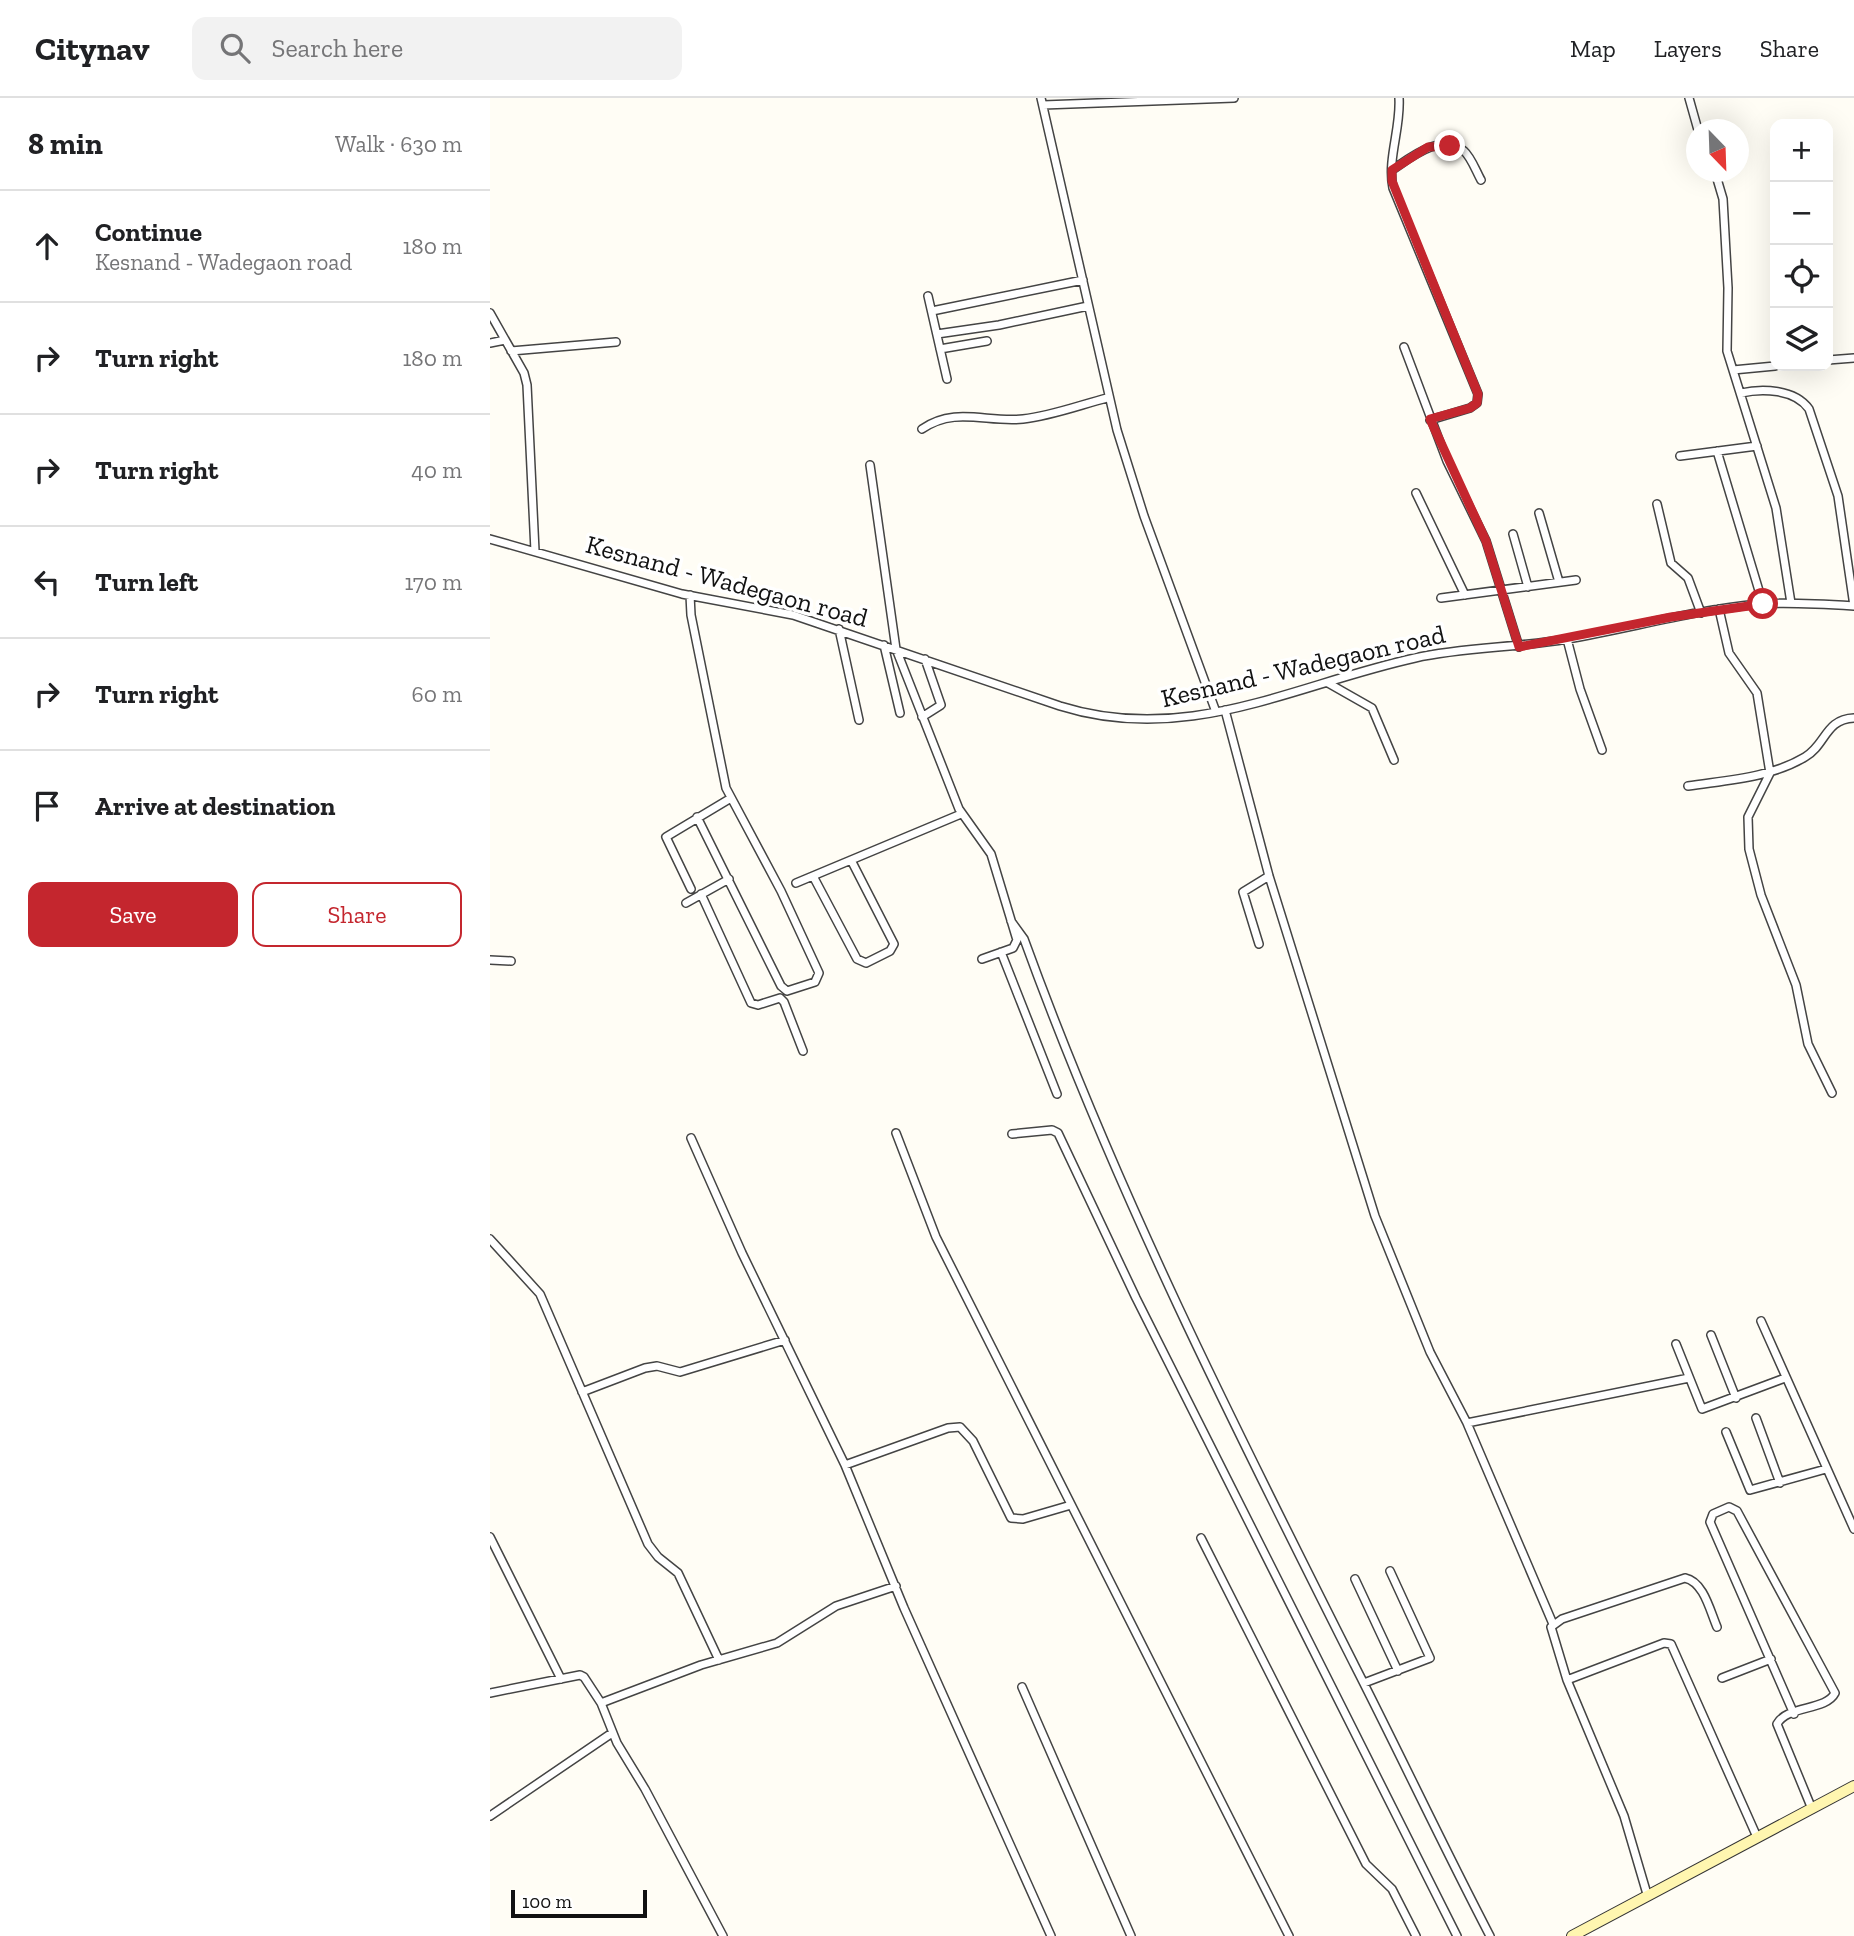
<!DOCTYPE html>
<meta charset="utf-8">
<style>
body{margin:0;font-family:"Zilla Slab",serif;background:#f2f2f2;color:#202124}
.controls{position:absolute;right:21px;top:21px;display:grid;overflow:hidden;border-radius:14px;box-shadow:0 7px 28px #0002}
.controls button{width:63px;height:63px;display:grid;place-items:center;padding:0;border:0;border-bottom:2px solid #e0e0e0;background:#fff;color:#202124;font:35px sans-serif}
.compass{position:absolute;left:1196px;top:21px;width:63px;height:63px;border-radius:50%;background:#fff;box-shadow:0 7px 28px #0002;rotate:157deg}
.scale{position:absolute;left:21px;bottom:18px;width:136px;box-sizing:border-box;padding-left:7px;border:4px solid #111;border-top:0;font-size:19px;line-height:24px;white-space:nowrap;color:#111;-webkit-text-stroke:5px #fff;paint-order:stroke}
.stop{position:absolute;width:21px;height:21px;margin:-16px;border:5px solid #c4262e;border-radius:50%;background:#fff}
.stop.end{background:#c4262e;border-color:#fff;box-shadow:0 2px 7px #0008}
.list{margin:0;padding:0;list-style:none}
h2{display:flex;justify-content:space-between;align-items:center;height:91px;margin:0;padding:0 28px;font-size:30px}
h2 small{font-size:23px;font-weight:400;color:#757577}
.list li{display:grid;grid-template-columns:46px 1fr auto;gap:21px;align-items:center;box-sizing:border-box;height:112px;padding:0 28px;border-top:2px solid #e0e0e0}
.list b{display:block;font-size:26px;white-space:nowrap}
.list p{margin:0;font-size:23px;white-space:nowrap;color:#757577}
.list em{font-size:23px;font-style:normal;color:#757577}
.actions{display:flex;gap:14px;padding:21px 28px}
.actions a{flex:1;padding:16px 0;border:2px solid #c4262e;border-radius:14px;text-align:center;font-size:24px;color:#c4262e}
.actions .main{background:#c4262e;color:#fff}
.icon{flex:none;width:38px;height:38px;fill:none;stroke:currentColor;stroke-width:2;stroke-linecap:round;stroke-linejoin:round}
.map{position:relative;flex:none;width:1364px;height:1838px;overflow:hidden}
header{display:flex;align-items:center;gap:42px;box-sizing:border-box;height:98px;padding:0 35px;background:#fff;border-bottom:2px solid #e0e0e0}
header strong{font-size:33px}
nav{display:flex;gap:38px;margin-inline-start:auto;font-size:24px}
.search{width:490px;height:63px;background:#f2f2f2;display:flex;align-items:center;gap:18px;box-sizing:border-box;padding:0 24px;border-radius:14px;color:#757577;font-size:26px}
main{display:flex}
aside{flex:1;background:#fff}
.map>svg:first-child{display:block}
</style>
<header>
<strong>Citynav</strong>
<div class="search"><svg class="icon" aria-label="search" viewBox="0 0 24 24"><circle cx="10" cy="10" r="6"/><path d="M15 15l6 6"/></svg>Search here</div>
<nav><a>Map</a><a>Layers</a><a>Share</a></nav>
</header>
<main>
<aside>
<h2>8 min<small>Walk · 630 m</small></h2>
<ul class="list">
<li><svg class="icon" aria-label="ahead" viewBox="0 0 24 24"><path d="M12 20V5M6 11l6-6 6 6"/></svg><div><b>Continue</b><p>Kesnand - Wadegaon road</p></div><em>180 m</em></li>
<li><svg class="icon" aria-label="right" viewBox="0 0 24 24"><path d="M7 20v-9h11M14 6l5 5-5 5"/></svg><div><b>Turn right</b></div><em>180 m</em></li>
<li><svg class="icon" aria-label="right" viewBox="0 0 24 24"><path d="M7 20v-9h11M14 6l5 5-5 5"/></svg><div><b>Turn right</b></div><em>40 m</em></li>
<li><svg class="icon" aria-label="left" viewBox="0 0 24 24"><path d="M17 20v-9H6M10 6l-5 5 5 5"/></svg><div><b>Turn left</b></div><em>170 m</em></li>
<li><svg class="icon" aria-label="right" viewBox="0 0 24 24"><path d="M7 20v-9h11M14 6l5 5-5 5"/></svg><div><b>Turn right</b></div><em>60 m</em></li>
<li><svg class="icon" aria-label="arrive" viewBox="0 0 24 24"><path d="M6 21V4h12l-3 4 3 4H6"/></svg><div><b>Arrive at destination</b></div></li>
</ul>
<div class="actions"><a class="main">Save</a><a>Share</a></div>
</aside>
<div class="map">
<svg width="1364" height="1838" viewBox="0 0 1364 1838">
<rect width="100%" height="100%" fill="#fffdf5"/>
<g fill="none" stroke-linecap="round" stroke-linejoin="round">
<g stroke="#444" stroke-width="10">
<path id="street" d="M551 0 627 332 654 418 726 614
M909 0C911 30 897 61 903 90L988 296 987 305 980 310 940 322
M1199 0 1208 32
M553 7 744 0
M902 72C920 60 951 34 974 53 981 59 986 73 991 82
M1225 74 1233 101 1238 190 1237 253 1286 410 1301 505
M438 198 457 281
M442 213 593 182
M0 215 34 275 37 287 45 453
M447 236 509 227 598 208
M0 245 15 242
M914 249 957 363 996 443 1029 549
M450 251 497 243
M21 253 126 244
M1338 262 1364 260
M1243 272 1285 268
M1251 295C1272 290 1305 291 1319 311L1348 398 1364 508
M432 331C465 308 497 325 533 321 561 318 590 307 617 300
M1227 353 1273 506
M1190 358 1267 348
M380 367 406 551 469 711 501 756 527 842 523 850 492 861
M926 395 975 497
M1167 406 1181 465 1198 480 1211 515
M1049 415 1069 484
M1023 436 1038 489
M0 441 192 496 303 517 570 608C697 648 803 587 925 560 974 549 1026 550 1077 541 1141 530 1204 512 1269 506 1300 504 1332 506 1364 508
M200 497 201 517 236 690 291 793 329 875 325 884 297 893 291 888 207 719
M951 500 1086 482
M1229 511 1239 555 1267 595 1280 675 1258 719 1259 751 1271 797 1306 887 1318 946 1342 995
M349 531 369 622
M1077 541 1090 591 1112 652
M394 547 410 615
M838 585 882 610 904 662
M735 612 779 778 885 1118 940 1254 977 1325 1063 1526
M432 619 451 607 435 561
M1198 688C1237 682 1280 680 1315 659 1336 647 1335 621 1364 620
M323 778 367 861 376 865 400 853 404 846 361 762
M306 785 471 716
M201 791 176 739 241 700
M211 796 261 905 268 907 290 900 294 904 313 953
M196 805 239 781
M521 823 534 841C625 1092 744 1328 864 1566 910 1656 953 1748 1000 1838
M769 846 753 794 779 778
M511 854 567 996
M0 862 21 863
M406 1035 446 1139 799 1838
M522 1036 562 1032 568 1035 646 1200 967 1838
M201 1040 252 1155 355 1367 414 1510 561 1838
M0 1141 50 1196 158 1446 168 1459 188 1475 229 1562
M1271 1223 1364 1431
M1221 1237 1246 1300
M1186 1246 1212 1311 1295 1280
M92 1294 155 1270 167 1268 190 1274 295 1242
M1266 1320 1290 1385
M977 1325 1199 1280
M1236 1334 1260 1392 1336 1371
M355 1367 458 1330 470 1329 483 1343 521 1420 533 1421 581 1407
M0 1439 71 1581
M711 1440 876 1766 902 1791 926 1838
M865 1481 908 1573
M1232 1580 1281 1561
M1077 1582 1174 1545 1181 1546 1267 1739
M874 1585 940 1560 900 1473
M532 1589 641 1838
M0 1595 90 1577 94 1579 111 1605 127 1645 155 1691 233 1838
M111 1605 211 1567 287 1545 346 1508 406 1488
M1304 1616 1220 1424 1223 1416 1239 1409 1247 1413 1345 1595C1336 1613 1297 1607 1287 1626L1322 1711
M0 1718 122 1635
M1157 1796 1134 1718 1077 1582 1061 1529 1072 1521 1195 1480C1214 1484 1220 1513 1227 1529"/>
</g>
<g stroke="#333" stroke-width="12">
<path id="secondary" d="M1082 1838 1364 1688"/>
</g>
<use href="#street" stroke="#fff" stroke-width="7"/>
<use href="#secondary" stroke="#fff6b0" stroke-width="10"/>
</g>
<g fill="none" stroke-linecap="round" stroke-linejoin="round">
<path stroke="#c4262e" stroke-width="9" d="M960 48 938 49 902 72V83L988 296 987 305 980 310 940 321 996 443 1029 549 1181 519 1273 506"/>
</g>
<g text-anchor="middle" stroke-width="7" stroke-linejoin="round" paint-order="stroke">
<g font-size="26" fill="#111" stroke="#fff">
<text transform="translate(237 483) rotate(15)" y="9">Kesnand - Wadegaon road</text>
<text transform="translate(813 568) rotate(-13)" y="9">Kesnand - Wadegaon road</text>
</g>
</g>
</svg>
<div class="controls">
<button>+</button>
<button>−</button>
<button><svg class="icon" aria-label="locate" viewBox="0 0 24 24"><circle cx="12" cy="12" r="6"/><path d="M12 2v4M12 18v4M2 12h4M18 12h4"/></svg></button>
<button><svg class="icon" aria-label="layers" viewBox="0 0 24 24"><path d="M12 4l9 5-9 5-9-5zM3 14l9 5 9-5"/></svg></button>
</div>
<svg class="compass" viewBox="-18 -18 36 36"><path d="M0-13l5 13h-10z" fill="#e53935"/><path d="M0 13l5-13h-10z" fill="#757577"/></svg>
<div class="scale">100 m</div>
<div class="stop" style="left:1273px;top:506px"></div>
<div class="stop end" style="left:960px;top:48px"></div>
</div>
</main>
